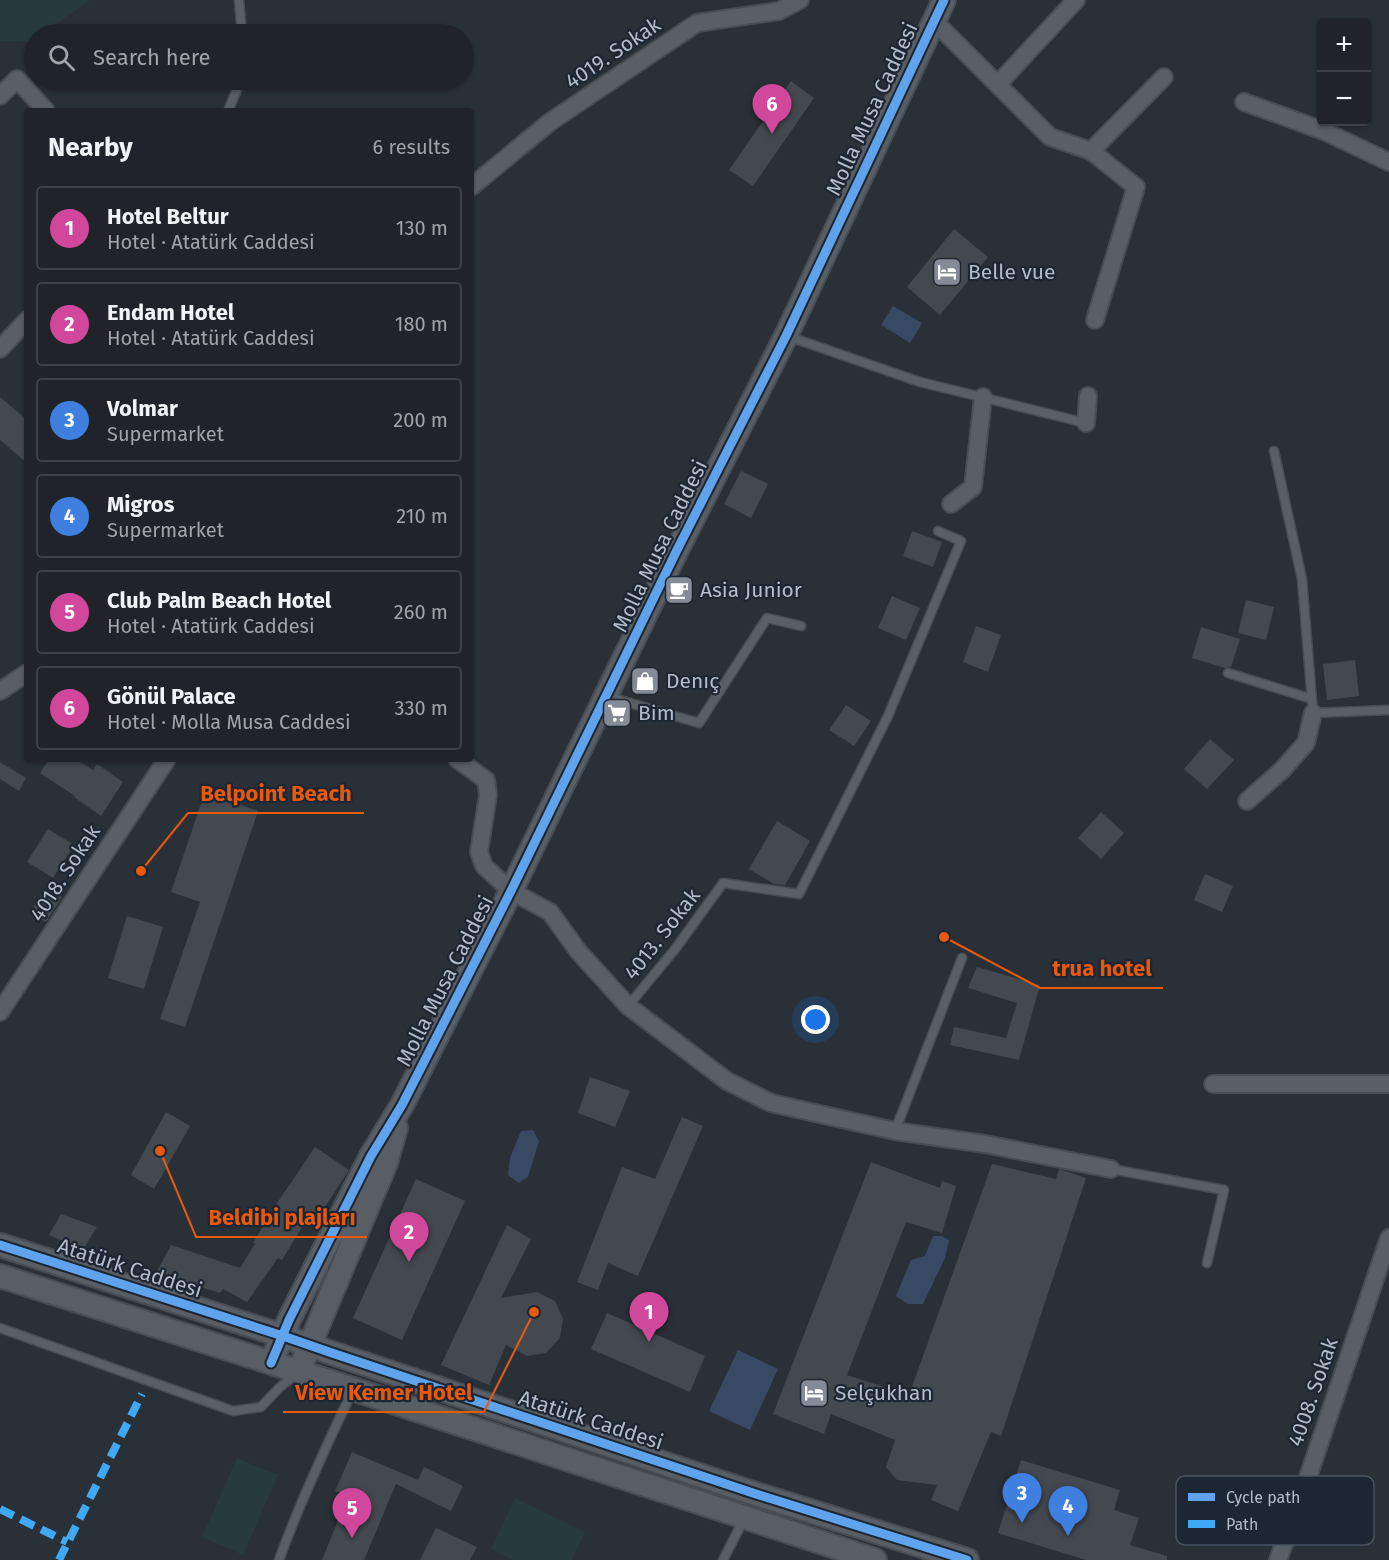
<!DOCTYPE html>
<meta charset="utf-8">
<style>
body{margin:0;font-family:"Fira Sans",sans-serif;background:#282c32;color:#f1f3f6}
.controls{position:absolute;right:18px;top:18px;display:grid;overflow:hidden;border-radius:6px;box-shadow:0 2px 4px #0004}
.controls button{width:54px;height:54px;display:grid;place-items:center;padding:0;border:0;border-bottom:2px solid #3d4147;background:#20242a;color:#f1f3f6;font:30px sans-serif}
.you{position:absolute;left:816px;top:1020px;width:21px;height:21px;margin:-15px;border:4px solid #fff;border-radius:50%;background:#1a73e8;box-shadow:0 0 0 9px #1a73e833}
.badge{display:grid;place-items:center;width:39px;height:39px;border-radius:50%;background:#848b96;color:#fff;font-size:20px;font-weight:700}
.pin{position:absolute;translate:-50% -50px;filter:drop-shadow(0 2px 3px #0008)}
.pin::after{content:'';position:absolute;top:32px;width:21px;height:18px;background:inherit;clip-path:polygon(0 0,100% 0,50% 100%)}
.list{margin:0;padding:0;list-style:none}
h2{display:flex;justify-content:space-between;align-items:center;height:78px;margin:0;padding:0 24px;font-size:26px}
h2 small{font-size:20px;font-weight:400;color:#a2a4a8}
.list li{display:grid;grid-template-columns:39px 1fr auto;gap:18px;align-items:center;box-sizing:border-box;height:84px;margin:0 12px 12px;padding:0 12px;border:2px solid #3d4147;border-radius:6px}
.list b{display:block;font-size:22px;white-space:nowrap}
.list p{margin:0;font-size:20px;white-space:nowrap;color:#a2a4a8}
.list em{font-size:20px;font-style:normal;color:#a2a4a8}
.icon{flex:none;width:33px;height:33px;fill:none;stroke:currentColor;stroke-width:2;stroke-linecap:round;stroke-linejoin:round}
.map{position:relative;flex:none;width:1389px;height:1560px;overflow:hidden}
.search{position:absolute;background:#20242a;box-shadow:0 2px 4px #0004;left:24px;top:24px;width:450px;height:66px;display:flex;align-items:center;gap:15px;box-sizing:border-box;padding:0 21px;border-radius:33px;color:#a2a4a8;font-size:22px}
.panel{position:absolute;background:#20242a;box-shadow:0 2px 4px #0004;left:24px;top:108px;width:450px;height:654px;border-radius:6px}
.map>svg:first-child{display:block}
</style>
<div class="map">
<svg width="1389" height="1560" viewBox="0 0 1389 1560">
<rect width="100%" height="100%" fill="#2a3038"/>
<path fill="#273a3e" d="M0 0H90L42 34H34V41H0Z
M237 1458 278 1475 243 1555 202 1537Z
M515 1498 585 1532 572 1560H513L491 1549Z"/>
<path fill="#384963" d="M893 306 922 323 910 343 881 325Z
M533 1130 539 1141 528 1177 519 1183 508 1175 510 1158 521 1131Z
M933 1236H942L949 1240 945 1258 923 1304H908L896 1296 911 1260 925 1256Z
M738 1350 778 1369 750 1430 709 1411Z"/>
<path fill="#444950" d="M791 81 814 98 753 186 729 170Z
M954 229 988 257 940 315 907 287Z
M0 397 27 420V463L0 440Z
M741 471 768 484 751 518 724 504Z
M912 531 942 542 933 567 903 556Z
M892 596 920 608 906 640 878 628Z
M1246 600 1274 607 1266 640 1238 633Z
M976 626 1001 635 988 672 963 662Z
M1201 627 1240 639 1231 667 1225 668 1192 658Z
M1355 660 1359 696 1327 700 1323 664Z
M846 705 871 721 854 746 829 730Z
M1210 739 1234 760 1207 789 1184 769Z
M49 759H76L93 770 97 764 123 782 101 816 74 797 75 796 40 773Z
M0 762 26 778 19 791 0 779Z
M205 792 258 811 185 1027 160 1019 200 902 171 892Z
M1101 812 1124 833 1101 859 1078 838Z
M777 821 810 841 785 885 774 884 749 869Z
M48 829 74 845 53 878 27 862Z
M1205 874 1233 886 1222 912 1194 900Z
M47 887 62 897 46 922 30 912Z
M127 916 163 927 144 989 108 978Z
M977 967 1040 985 1019 1060 950 1045 954 1027 1006 1038 1017 1003 968 988Z
M590 1077 630 1091 615 1127 578 1113Z
M166 1112 190 1126 154 1189 131 1175Z
M682 1117 703 1126 638 1276 608 1263 598 1290 577 1282 622 1167 655 1179Z
M315 1147 349 1170 314 1224 307 1219 282 1260 278 1258 247 1302 223 1289 220 1293 156 1273 171 1245 240 1268 255 1244 253 1243 277 1203Z
M871 1162 940 1188 942 1181 956 1186 942 1233 906 1222 847 1375 909 1395 992 1164 1056 1179 1059 1169 1086 1178 1001 1436 991 1432 958 1511 931 1500 937 1485 897 1480 886 1467 895 1440 831 1414 824 1434 773 1414Z
M416 1179 465 1201 402 1340 353 1318Z
M61 1214 97 1227 83 1250 49 1235Z
M507 1225 531 1239 501 1298 537 1292 555 1301 563 1319 560 1338 546 1353 527 1356 506 1345 489 1385 441 1365Z
M607 1313 705 1356 690 1392 591 1349Z
M352 1452 418 1480 424 1467 463 1486 451 1511 396 1484 364 1560H322L348 1496 335 1491Z
M1021 1460 1120 1490 1114 1510 1139 1518 1130 1545 1167 1556V1560H1086L998 1533Z
M436 1528 477 1547 470 1560H420Z"/>
<g fill="none" stroke-linecap="round" stroke-linejoin="round">
<g stroke="#484c53" stroke-width="11">
<path id="lane" d="M239 0 242 34
M228 111 241 80
M787 336 920 382 1086 423
M1274 451 1302 579 1313 713 1389 710
M1228 673 1312 699
M606 696 699 723 767 618 801 626
M628 1006 676 948 723 883 799 894 888 716 961 541 938 531
M895 1131 962 958
M1111 1169 1224 1190 1207 1263
M0 1328 233 1411 261 1407 279 1388 296 1374
M279 1560C300 1502 326 1446 353 1390
M723 1560 744 1519"/>
</g>
<g stroke="#484c53" stroke-width="20">
<path id="street" d="M934 21 1050 137 1091 151 1164 77
M998 84 1076 0
M0 96 17 79 46 111
M1244 102 1324 131 1389 162
M1091 151 1136 187 1095 320
M471 187 550 122 697 23 779 11 800 0
M0 349 27 320
M1086 423 1088 396
M951 504 973 487 983 397
M0 691 27 673
M457 759 486 780 488 795 479 852 484 866 511 891 550 912 578 951 628 1006 727 1081 771 1103 895 1131 985 1144 1111 1169
M1247 801 1282 770 1306 743 1313 713
M0 1012 167 759
M1213 1084H1389
M1278 1560 1303 1492 1389 1238"/>
</g>
<g stroke="#484c53" stroke-width="26">
<path id="secondary" d="M0 1245 283 1336 332 1353 756 1494 967 1560
M0 1276 322 1379 875 1560
M304 1359 386 1163 396 1128
M271 1363 289 1320 371 1156 402 1105 511 891 677 550 786 336 944 0"/>
</g>
<use href="#lane" stroke="#5a5e66" stroke-width="8"/>
<use href="#street" stroke="#5a5e66" stroke-width="16"/>
<use href="#secondary" stroke="#595d64" stroke-width="22"/>
<path stroke="#3fa9f5" stroke-width="8" stroke-dasharray="15 8" stroke-linecap="butt" d="M0 1509 67 1542
M59 1560 142 1394"/>
<g stroke="#1d2633" stroke-width="13">
<path id="cycleway" d="M0 1245 283 1336 332 1353 756 1494 967 1560
M271 1363 289 1320 371 1156 402 1105 511 891 677 550 786 336 944 0"/>
</g>
<use href="#cycleway" stroke="#60a3ed" stroke-width="9"/>
</g>
<defs>
<g id="hotel-square" transform="scale(1.5)"><rect x="-9" y="-9" width="18" height="18" rx="4" fill="#848b96" stroke="#1d2633"/><path d="M-6-4.5h1.5V1H6V5H4.5V3h-9V5H-6ZM-4 0a1.8 1.8 0 1 1 3.6 0ZM.5 0V-2.5h3Q6-2.5 6 0Z" fill="#fff"/></g>
<g id="cafe-square" transform="scale(1.5)"><rect x="-9" y="-9" width="18" height="18" rx="4" fill="#848b96" stroke="#1d2633"/><path d="M-5.5-4.5H6V0H3Q3 3.5 0 3.5H-2.5Q-5.5 3.5-5.5 0ZM3-3.2v2h1.7v-2ZM-6 4.5H4V6H-6Z" fill="#fff"/></g>
<g id="shop-square" transform="scale(1.5)"><rect x="-9" y="-9" width="18" height="18" rx="4" fill="#848b96" stroke="#1d2633"/><path d="M-5-2.5h2.3a2.7 3.5 0 0 1 5.4 0H5L5.5 6h-11ZM-1.5-2.5h3a1.5 2.3 0 0 0-3 0Z" fill="#fff"/></g>
<g id="supermarket-square" transform="scale(1.5)"><rect x="-9" y="-9" width="18" height="18" rx="4" fill="#848b96" stroke="#1d2633"/><path d="M-6-5.5h2.5l.6 2H6L4.5 2H-2.5L-4.4-4H-6ZM-1.5 3.2a1.3 1.3 0 1 0 .1 0ZM3 3.2a1.3 1.3 0 1 0 .1 0Z" fill="#fff"/></g>
</defs>
<g fill-rule="evenodd">
<use href="#hotel-square" x="947" y="272"/>
<use href="#cafe-square" x="679" y="590"/>
<use href="#shop-square" x="645" y="681"/>
<use href="#supermarket-square" x="617" y="713"/>
<use href="#hotel-square" x="814" y="1393"/>
</g>
<g text-anchor="middle" stroke-width="4.5" stroke-linejoin="round" paint-order="stroke">
<g font-size="21" fill="#b4bcc9" stroke="#1d2633">
<text transform="translate(613 53) rotate(-34)" y="7">4019. Sokak</text>
<text transform="translate(872 109) rotate(-65)" y="7">Molla Musa Caddesi</text>
<text transform="translate(660 546) rotate(-64)" y="7">Molla Musa Caddesi</text>
<text transform="translate(65 873) rotate(-57)" y="7">4018. Sokak</text>
<text transform="translate(662 934) rotate(-52)" y="7">4013. Sokak</text>
<text transform="translate(445 981) rotate(-63)" y="7">Molla Musa Caddesi</text>
<text transform="translate(130 1268) rotate(18)" y="7">Atatürk Caddesi</text>
<text transform="translate(1313 1392) rotate(-71)" y="7">4008. Sokak</text>
<text transform="translate(591 1420) rotate(18)" y="7">Atatürk Caddesi</text>
</g>
<g font-size="21" fill="#b4bcc9" stroke="#1d2633" text-anchor="start">
<text x="968" y="279">Belle vue</text>
<text x="700" y="597">Asia Junior</text>
<text x="666" y="688">Denıç</text>
<text x="638" y="720">Bim</text>
<text x="835" y="1400">Selçukhan</text>
</g>
</g>
<rect x="1176" y="1476" width="198" height="69" rx="9" fill="#1d2633" stroke="#4a5360" stroke-width="1.5"/>
<rect x="1188" y="1493" width="27" height="8" fill="#60a3ed"/>
<rect x="1188" y="1520" width="27" height="8" fill="#3fa9f5"/>
<g font-size="16" fill="#b4bcc9">
<text x="1226" y="1503">Cycle path</text>
<text x="1226" y="1530">Path</text>
</g>
<path fill="none" stroke="#e8590c" stroke-width="2" d="M141 871L188 813H364M944 937L1040 988H1163M160 1151L196 1237H367M534 1312L484 1412H283"/>
<g fill="#e8590c" stroke="#1d2633" stroke-width="2">
<circle cx="141" cy="871" r="6"/>
<circle cx="944" cy="937" r="6"/>
<circle cx="160" cy="1151" r="6"/>
<circle cx="534" cy="1312" r="6"/>
</g>
<g font-size="22" text-anchor="middle" font-weight="bold" fill="#e8590c" stroke="#1d2633" stroke-width="4.5" stroke-linejoin="round" paint-order="stroke">
<text x="276" y="801">Belpoint Beach</text>
<text x="1102" y="976">trua hotel</text>
<text x="282" y="1225">Beldibi plajları</text>
<text x="384" y="1400">View Kemer Hotel</text>
</g>
</svg>
<div class="controls">
<button>+</button>
<button>−</button>
</div>
<div class="you"></div>
<div class="pin badge" style="left:649px;top:1342px;background:#d1479c">1</div>
<div class="pin badge" style="left:409px;top:1262px;background:#d1479c">2</div>
<div class="pin badge" style="left:1022px;top:1523px;background:#3f7fe0">3</div>
<div class="pin badge" style="left:1068px;top:1536px;background:#3f7fe0">4</div>
<div class="pin badge" style="left:352px;top:1538px;background:#d1479c">5</div>
<div class="pin badge" style="left:772px;top:134px;background:#d1479c">6</div>
<div class="search"><svg class="icon" aria-label="search" viewBox="0 0 24 24"><circle cx="10" cy="10" r="6"/><path d="M15 15l6 6"/></svg>Search here</div>
<section class="panel">
<h2>Nearby<small>6 results</small></h2>
<ul class="list">
<li><span class="badge" style="background:#d1479c">1</span><div><b>Hotel Beltur</b><p>Hotel · Atatürk Caddesi</p></div><em>130 m</em></li>
<li><span class="badge" style="background:#d1479c">2</span><div><b>Endam Hotel</b><p>Hotel · Atatürk Caddesi</p></div><em>180 m</em></li>
<li><span class="badge" style="background:#3f7fe0">3</span><div><b>Volmar</b><p>Supermarket</p></div><em>200 m</em></li>
<li><span class="badge" style="background:#3f7fe0">4</span><div><b>Migros</b><p>Supermarket</p></div><em>210 m</em></li>
<li><span class="badge" style="background:#d1479c">5</span><div><b>Club Palm Beach Hotel</b><p>Hotel · Atatürk Caddesi</p></div><em>260 m</em></li>
<li><span class="badge" style="background:#d1479c">6</span><div><b>Gönül Palace</b><p>Hotel · Molla Musa Caddesi</p></div><em>330 m</em></li>
</ul>
</section>
</div>
